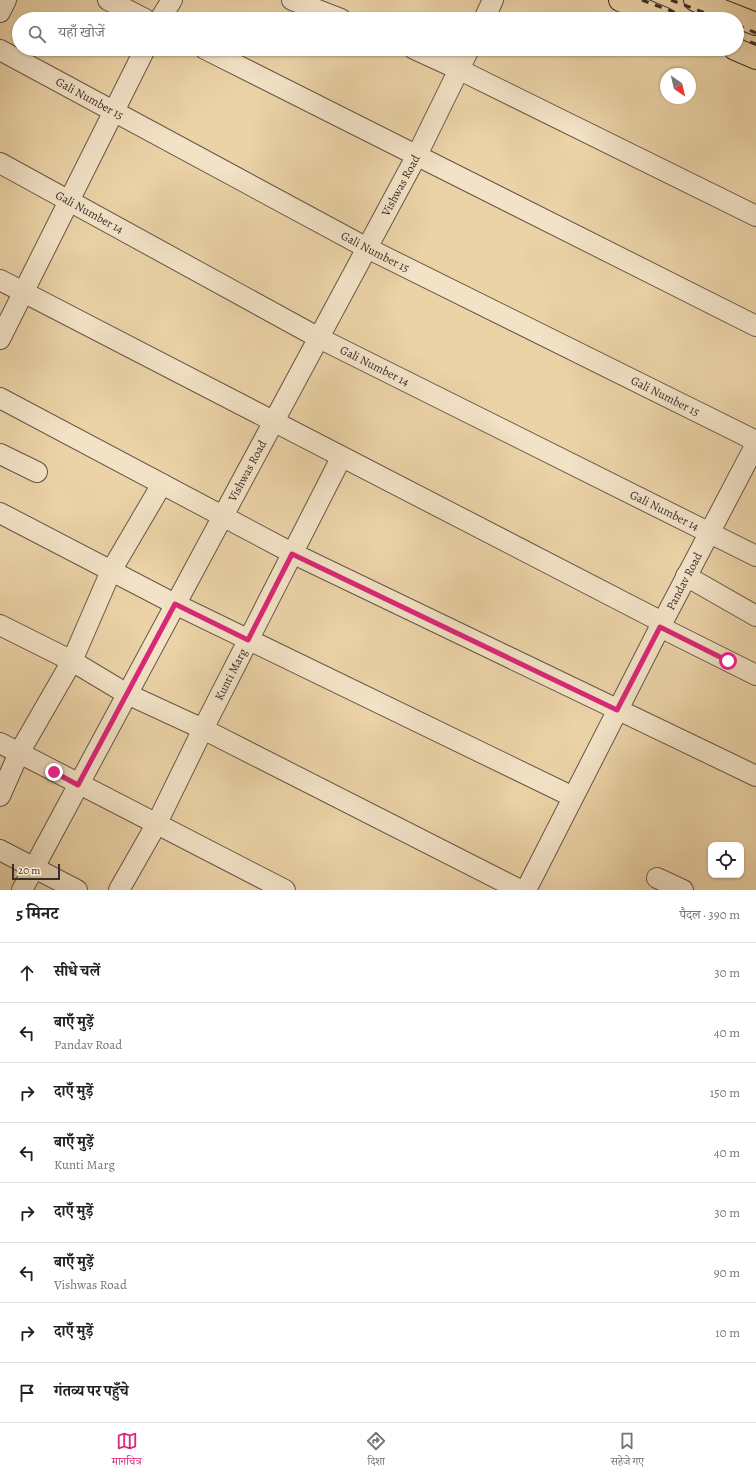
<!DOCTYPE html>
<html lang="hi">
<meta charset="utf-8">
<style>
body{margin:0;font-family:Alegreya,"Noto Serif Devanagari",serif;background:#f6f6f6;color:#202124}
.controls{position:absolute;right:12px;bottom:12px;display:grid;overflow:hidden;border-radius:8px;box-shadow:0 1px 3px #0004}
.controls button{width:36px;height:36px;display:grid;place-items:center;padding:0;border:0;border-bottom:1px solid #e0e0e0;background:#fff;color:#202124;font:20px sans-serif}
.compass{position:absolute;left:660px;top:68px;width:36px;height:36px;border-radius:50%;background:#fff;box-shadow:0 1px 3px #0004;rotate:146deg}
.scale{position:absolute;left:12px;bottom:10px;width:48px;box-sizing:border-box;padding-left:4px;border:2px solid #3a2c27;border-top:0;font-size:11px;line-height:14px;white-space:nowrap;color:#3a2c27;-webkit-text-stroke:3px #f2e2c6;paint-order:stroke}
.stop{position:absolute;width:12px;height:12px;margin:-9px;border:3px solid #db2777;border-radius:50%;background:#fff}
.stop.end{background:#db2777;border-color:#fff;box-shadow:0 1px 4px #0008}
.list{margin:0;padding:0;list-style:none}
h2{display:flex;justify-content:space-between;align-items:center;height:52px;margin:0;padding:0 16px;font-size:17px}
h2 small{font-size:13px;font-weight:400;color:#757577}
.list li{display:grid;grid-template-columns:26px 1fr auto;gap:12px;align-items:center;box-sizing:border-box;height:60px;padding:0 16px;border-top:1px solid #e0e0e0}
.list b{display:block;font-size:15px;white-space:nowrap}
.list p{margin:0;font-size:13px;white-space:nowrap;color:#757577}
.list em{font-size:13px;font-style:normal;color:#757577}
.icon{flex:none;width:22px;height:22px;fill:none;stroke:currentColor;stroke-width:2;stroke-linecap:round;stroke-linejoin:round}
.map{position:relative;flex:none;width:756px;height:890px;overflow:hidden}
.search{position:absolute;background:#fff;box-shadow:0 1px 3px #0004;left:12px;right:12px;top:12px;height:44px;display:flex;align-items:center;gap:10px;box-sizing:border-box;padding:0 14px;border-radius:22px;color:#757577;font-size:15px}
.sheet{height:532px;background:#fff}
nav{display:flex;justify-content:space-around;align-items:center;box-sizing:border-box;height:56px;border-top:1px solid #e0e0e0;background:#fff;font-size:11px;color:#757577}
nav a{display:grid;justify-items:center;gap:2px}
nav .on{color:#db2777}
.map>svg:first-child{display:block}
</style>
<div class="map">
<svg width="756" height="890" viewBox="0 0 756 890">
<rect width="100%" height="100%" fill="#ebd3a7"/>
<filter id="stains"><feTurbulence type="fractalNoise" baseFrequency=".005" numOctaves="4"/><feColorMatrix values="0 0 0 0 .2 0 0 0 0 .09 0 0 0 0 .02 0 0 0 .5 -.17"/></filter>
<radialGradient id="worn" r=".72"><stop offset=".6" stop-color="#630" stop-opacity="0"/><stop offset="1" stop-color="#630" stop-opacity=".3"/></radialGradient>
<g fill="none" stroke-linecap="round" stroke-linejoin="round">
<g stroke="#665647" stroke-width="22">
<g id="minor">
<path d="M108 0 145 19"/>
<path d="M292 0 341 19"/>
<path d="M0 12 6 0"/>
<path d="M160 19 172 0"/>
<path d="M484 19 493 0"/>
<path d="M205 49 756 326"/>
<path d="M414 49 460 70 756 216"/>
<path id="s1" d="M0 50 367 248 756 441"/>
<path id="s2" d="M0 163 319 338 756 556"/>
<path d="M0 280 662 622"/>
<path d="M0 339 145 49"/>
<path d="M0 398 292 553 756 776"/>
<path d="M0 454 37 472"/>
<path d="M0 513 175 604 573 797"/>
<path d="M686 576 756 616"/>
<path d="M0 625 72 661 127 694 203 729 520 890"/>
<path d="M660 627 756 675"/>
<path d="M0 743 285 890"/>
<path d="M0 796 19 753 72 661 111 571 162 484"/>
<path d="M0 850 77 890"/>
<path d="M657 878 683 890"/>
<path id="s3" d="M22 890 417 155 469 49"/>
<path id="s4" d="M119 890 156 825 203 729 341 458"/>
<path id="s5" d="M526 890 660 627 756 444"/>
</g>
</g>
<g stroke="#3a2c27" stroke-width="24">
<path id="major" d="M620 0 665 19
M695 0 756 24
M735 49 756 58"/>
</g>
<use href="#minor" stroke="#f2e2c6" stroke-width="20"/>
<use href="#major" stroke="#ebd3a7" stroke-width="22"/>
<path stroke="#3a2c27" stroke-width="3" stroke-dasharray="7 7" stroke-linecap="butt" d="M642 0 692 19
M671 0 721 19
M737 25 756 33
M737 37 756 44"/>
</g>
<g fill="none" stroke-linecap="round" stroke-linejoin="round">
<path stroke="#db2777" stroke-width="5" d="M54 772 78 785 175 604 248 640 292 554 617 710 660 627 728 661"/>
</g>
<g text-anchor="middle" stroke-width="4" stroke-linejoin="round" paint-order="stroke">
<g font-size="12" fill="#3a2c27" stroke="#f2e2c6">
<text dy="4" stroke="none"><textPath href="#s1" startOffset="102">Gali Number 15</textPath></text>
<text dy="4" stroke="none"><textPath href="#s3" startOffset="800">Vishwas Road</textPath></text>
<text dy="4" stroke="none"><textPath href="#s2" startOffset="102">Gali Number 14</textPath></text>
<text dy="4" stroke="none"><textPath href="#s1" startOffset="426">Gali Number 15</textPath></text>
<text dy="4" stroke="none"><textPath href="#s2" startOffset="426">Gali Number 14</textPath></text>
<text dy="4" stroke="none"><textPath href="#s1" startOffset="750">Gali Number 15</textPath></text>
<text dy="4" stroke="none"><textPath href="#s3" startOffset="476">Vishwas Road</textPath></text>
<text dy="4" stroke="none"><textPath href="#s2" startOffset="750">Gali Number 14</textPath></text>
<text dy="4" stroke="none"><textPath href="#s5" startOffset="347">Pandav Road</textPath></text>
<text dy="4" stroke="none"><textPath href="#s4" startOffset="243">Kunti Marg</textPath></text>
</g>
</g>
<rect width="100%" height="100%" filter="url(#stains)"/>
<rect width="100%" height="100%" fill="url(#worn)"/>
</svg>
<div class="controls">
<button><svg class="icon" aria-label="locate" viewBox="0 0 24 24"><circle cx="12" cy="12" r="6"/><path d="M12 2v4M12 18v4M2 12h4M18 12h4"/></svg></button>
</div>
<svg class="compass" viewBox="-18 -18 36 36"><path d="M0-13l5 13h-10z" fill="#e53935"/><path d="M0 13l5-13h-10z" fill="#757577"/></svg>
<div class="scale">20 m</div>
<div class="stop" style="left:728px;top:661px"></div>
<div class="stop end" style="left:54px;top:772px"></div>
<div class="search"><svg class="icon" aria-label="search" viewBox="0 0 24 24"><circle cx="10" cy="10" r="6"/><path d="M15 15l6 6"/></svg>यहाँ खोजें</div>
</div>
<section class="sheet">
<h2>5 मिनट<small>पैदल · 390 m</small></h2>
<ul class="list">
<li><svg class="icon" aria-label="ahead" viewBox="0 0 24 24"><path d="M12 20V5M6 11l6-6 6 6"/></svg><div><b>सीधे चलें</b></div><em>30 m</em></li>
<li><svg class="icon" aria-label="left" viewBox="0 0 24 24"><path d="M17 20v-9H6M10 6l-5 5 5 5"/></svg><div><b>बाएँ मुड़ें</b><p>Pandav Road</p></div><em>40 m</em></li>
<li><svg class="icon" aria-label="right" viewBox="0 0 24 24"><path d="M7 20v-9h11M14 6l5 5-5 5"/></svg><div><b>दाएँ मुड़ें</b></div><em>150 m</em></li>
<li><svg class="icon" aria-label="left" viewBox="0 0 24 24"><path d="M17 20v-9H6M10 6l-5 5 5 5"/></svg><div><b>बाएँ मुड़ें</b><p>Kunti Marg</p></div><em>40 m</em></li>
<li><svg class="icon" aria-label="right" viewBox="0 0 24 24"><path d="M7 20v-9h11M14 6l5 5-5 5"/></svg><div><b>दाएँ मुड़ें</b></div><em>30 m</em></li>
<li><svg class="icon" aria-label="left" viewBox="0 0 24 24"><path d="M17 20v-9H6M10 6l-5 5 5 5"/></svg><div><b>बाएँ मुड़ें</b><p>Vishwas Road</p></div><em>90 m</em></li>
<li><svg class="icon" aria-label="right" viewBox="0 0 24 24"><path d="M7 20v-9h11M14 6l5 5-5 5"/></svg><div><b>दाएँ मुड़ें</b></div><em>10 m</em></li>
<li><svg class="icon" aria-label="arrive" viewBox="0 0 24 24"><path d="M6 21V4h12l-3 4 3 4H6"/></svg><div><b>गंतव्य पर पहुँचे</b></div></li>
</ul>
</section>
<nav>
<a class="on"><svg class="icon" aria-label="map" viewBox="0 0 24 24"><path d="M3 6l6-2 6 2 6-2v14l-6 2-6-2-6 2zM9 4v14M15 6v14"/></svg>मानचित्र</a>
<a><svg class="icon" aria-label="directions" viewBox="0 0 24 24"><path d="M12 3l9 9-9 9-9-9zM9 14v-3h6M13 9l2 2-2 2"/></svg>दिशा</a>
<a><svg class="icon" aria-label="saved" viewBox="0 0 24 24"><path d="M7 4h10v16l-5-4-5 4z"/></svg>सहेजे गए</a>
</nav>
